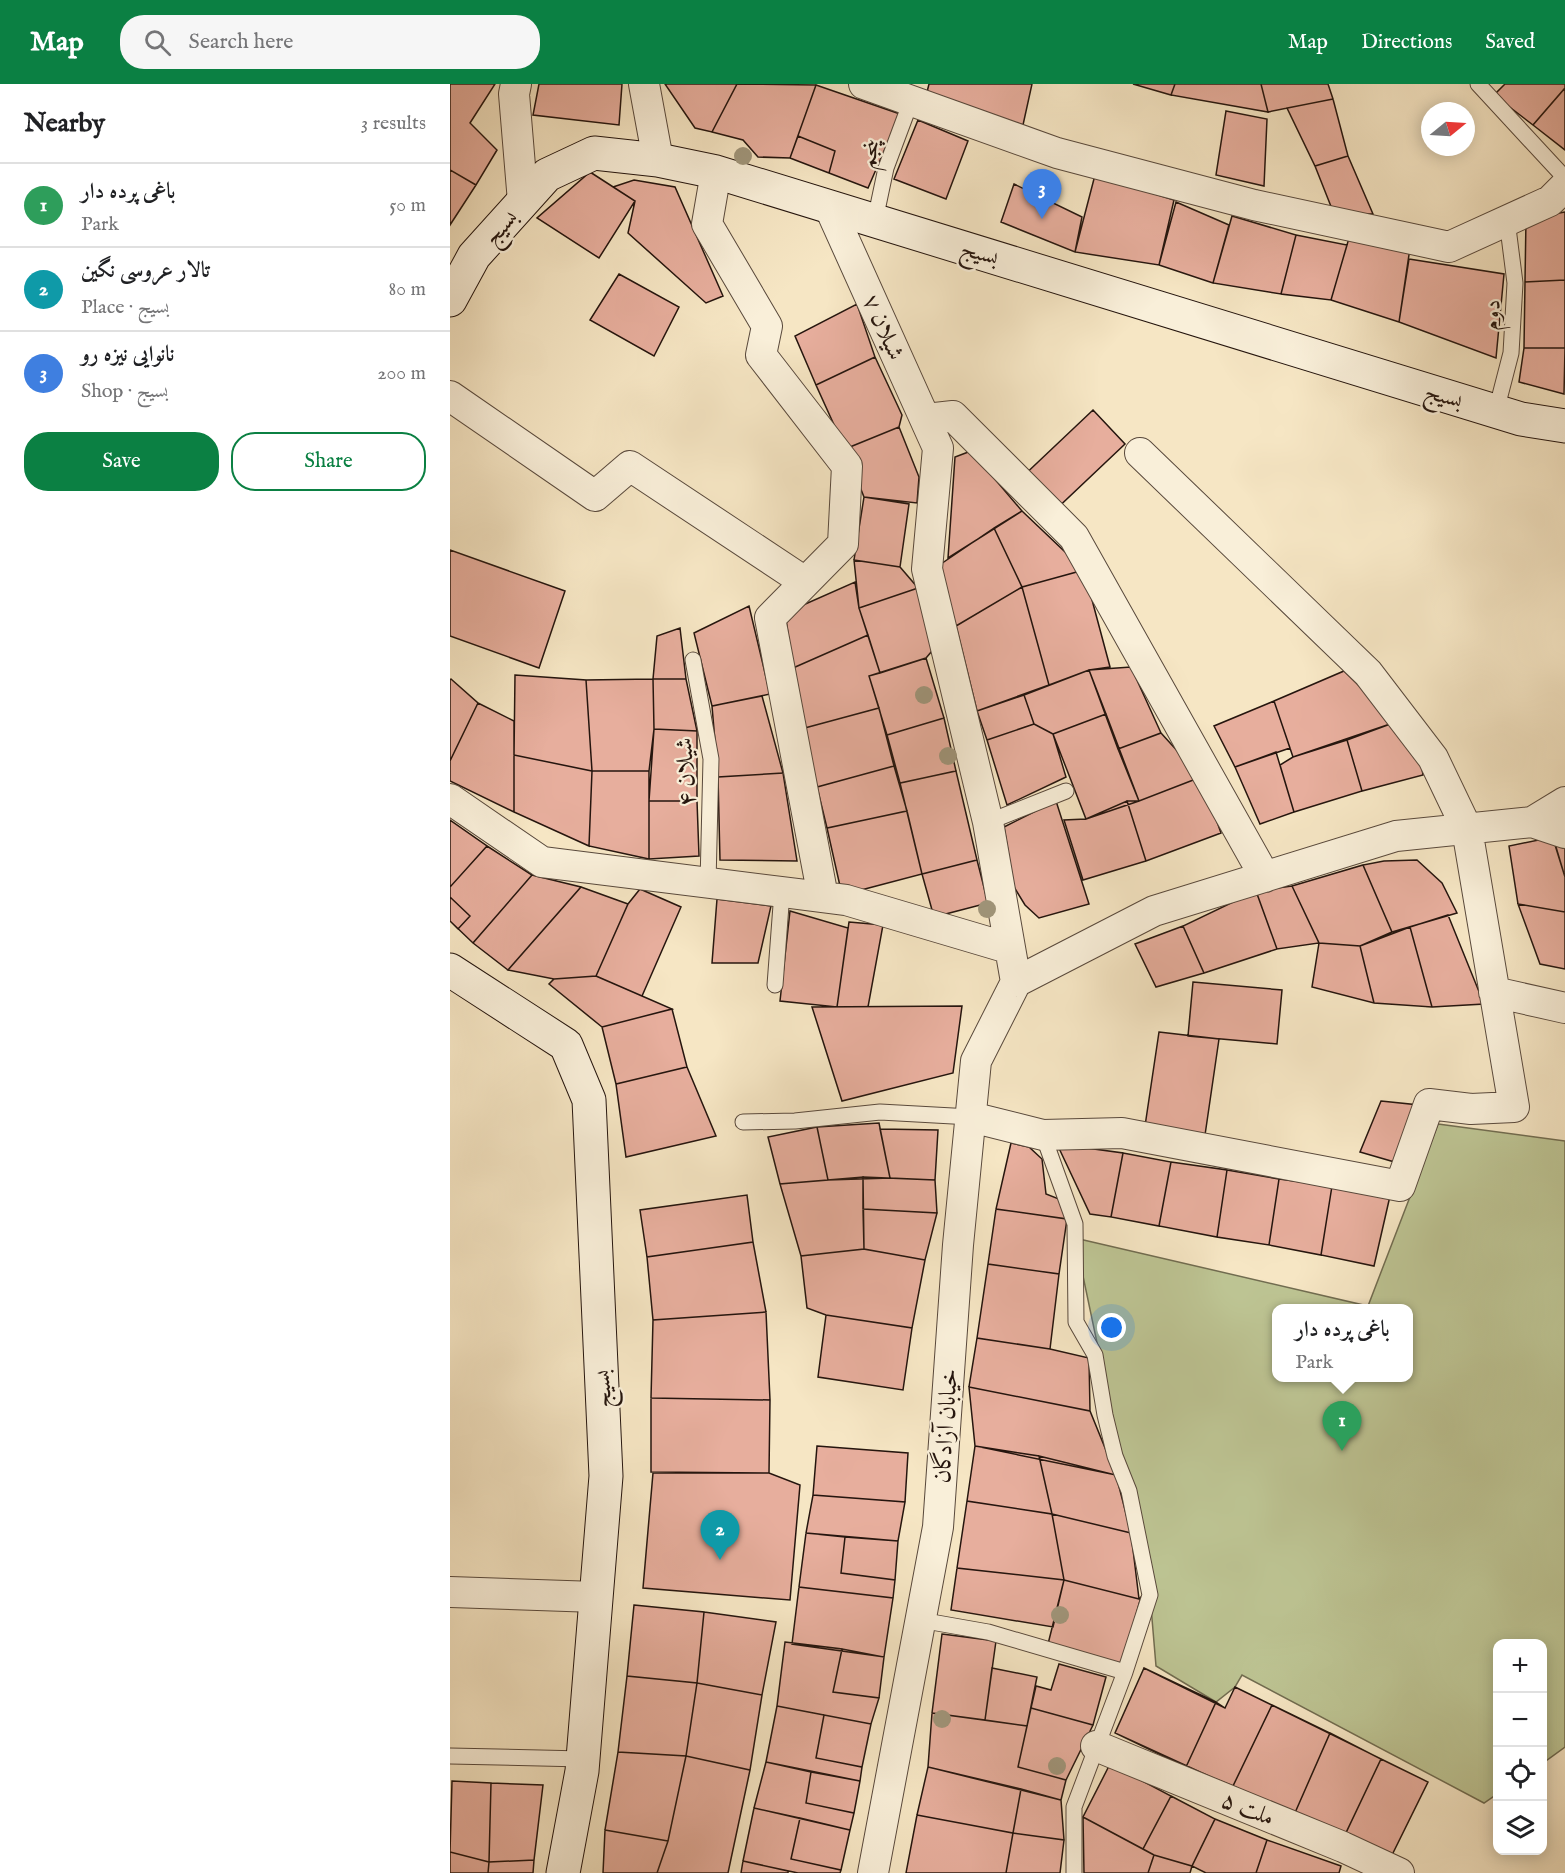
<!DOCTYPE html>
<meta charset="utf-8">
<style>
body{margin:0;font-family:"IM FELL English",Amiri,serif;background:#f6f6f6;color:#202124}
.controls{position:absolute;right:18px;bottom:18px;display:grid;overflow:hidden;border-radius:12px;box-shadow:0 3px 15px #0003}
.controls button{width:54px;height:54px;display:grid;place-items:center;padding:0;border:0;border-bottom:2px solid #e0e0e0;background:#fff;color:#202124;font:30px sans-serif}
.compass{position:absolute;left:971px;top:18px;width:54px;height:54px;border-radius:50%;background:#fff;box-shadow:0 3px 15px #0003;rotate:72deg}
.you{position:absolute;left:662px;top:1244px;width:21px;height:21px;margin:-15px;border:4px solid #fff;border-radius:50%;background:#1a73e8;box-shadow:0 0 0 9px #1a73e833}
.badge{display:grid;place-items:center;width:39px;height:39px;border-radius:50%;background:#0b8043;color:#fff;font-size:20px;font-weight:700}
.pin{position:absolute;translate:-50% -50px;filter:drop-shadow(0 2px 3px #0008)}
.pin::after{content:'';position:absolute;top:32px;width:21px;height:18px;background:inherit;clip-path:polygon(0 0,100% 0,50% 100%)}
.popup{position:absolute;left:822px;top:1220px;width:141px;height:78px;box-sizing:border-box;display:grid;place-content:center;border-radius:12px;background:#fff;filter:drop-shadow(0 2px 4px #0005);font-size:20px;white-space:nowrap;color:#757577}
.popup b{font-size:22px;color:#202124}
.popup::after{content:'';position:absolute;left:50%;top:100%;margin-left:-12px;border:12px solid transparent;border-top-color:#fff}
.list{margin:0;padding:0;list-style:none}
h2{display:flex;justify-content:space-between;align-items:center;height:78px;margin:0;padding:0 24px;font-size:26px}
h2 small{font-size:20px;font-weight:400;color:#757577}
.list li{display:grid;grid-template-columns:39px 1fr auto;gap:18px;align-items:center;box-sizing:border-box;height:84px;padding:0 24px;border-top:2px solid #e0e0e0}
.list b{display:block;font-size:22px;white-space:nowrap}
.list p{margin:0;font-size:20px;white-space:nowrap;color:#757577}
.list em{font-size:20px;font-style:normal;color:#757577}
.actions{display:flex;gap:12px;padding:18px 24px}
.actions a{flex:1;padding:14px 0;border:2px solid #0b8043;border-radius:24px;text-align:center;font-size:21px;color:#0b8043}
.actions .main{background:#0b8043;color:#fff}
.icon{flex:none;width:33px;height:33px;fill:none;stroke:currentColor;stroke-width:2;stroke-linecap:round;stroke-linejoin:round}
.map{position:relative;flex:none;width:1115px;height:1789px;overflow:hidden}
header{display:flex;align-items:center;gap:36px;box-sizing:border-box;height:84px;padding:0 30px;background:#0b8043;color:#fff}
header strong{font-size:28px}
nav{display:flex;gap:33px;margin-inline-start:auto;font-size:21px}
.search{width:420px;height:54px;background:#f6f6f6;display:flex;align-items:center;gap:15px;box-sizing:border-box;padding:0 21px;border-radius:24px;color:#757577;font-size:22px}
main{display:flex}
aside{flex:1;background:#fff}
.map>svg:first-child{display:block}
</style>
<header>
<strong>Map</strong>
<div class="search"><svg class="icon" aria-label="search" viewBox="0 0 24 24"><circle cx="10" cy="10" r="6"/><path d="M15 15l6 6"/></svg>Search here</div>
<nav><a>Map</a><a>Directions</a><a>Saved</a></nav>
</header>
<main>
<aside>
<h2>Nearby<small>3 results</small></h2>
<ul class="list">
<li><span class="badge" style="background:#2e9e5b">1</span><div><b>باغی پرده دار</b><p>Park</p></div><em>50 m</em></li>
<li><span class="badge" style="background:#0f9aa8">2</span><div><b>تالار عروسی نگین</b><p>Place · بسیج</p></div><em>80 m</em></li>
<li><span class="badge" style="background:#3f7fe0">3</span><div><b>نانوایی نیزه رو</b><p>Shop · بسیج</p></div><em>200 m</em></li>
</ul>
<div class="actions"><a class="main">Save</a><a>Share</a></div>
</aside>
<div class="map">
<svg width="1115" height="1789" viewBox="0 0 1115 1789">
<rect width="100%" height="100%" fill="#f6e6c4"/>
<filter id="stains"><feTurbulence type="fractalNoise" baseFrequency=".00333" numOctaves="4"/><feColorMatrix values="0 0 0 0 .2 0 0 0 0 .09 0 0 0 0 .02 0 0 0 .5 -.17"/></filter>
<radialGradient id="worn" r=".72"><stop offset=".6" stop-color="#630" stop-opacity="0"/><stop offset="1" stop-color="#630" stop-opacity=".3"/></radialGradient>
<path fill="#bdc493" stroke="#716c50" stroke-width="1.5" fill-rule="evenodd" d="M988 1040 1115 1057V1663L1093 1679 1092 1560H1048L1047 1710 1034 1719 792 1591 785 1603 766 1618 706 1582 700 1511 625 1154 918 1222ZM826 1224H958V1294H826Z"/>
<path fill="#e7ae9d" stroke="#25150e" stroke-width="1.5" d="M0 0H45L20 39 47 66 26 101 0 86Z
M89 0H172L169 41 83 31Z
M215 0H287L262 48 245 44Z
M287 0 366 1 340 74 308 73 293 56 262 48Z
M479 0H582L573 41 476 12Z
M683 0H725L721 11Z
M725 0H811L818 28 721 11Z
M811 0H878L883 15 818 28Z
M1055 0H1115V4L1083 41 1044 11Z
M366 1 450 30 418 104 340 74Z
M1115 4V66L1083 41Z
M883 15 898 72 865 82 837 24Z
M776 27 817 35 814 102 766 91Z
M468 36 518 57 496 115 444 95Z
M348 52 385 67 379 89 340 74Z
M898 72 923 130H884L865 82Z
M0 86 26 101 0 141Z
M140 88 185 117 149 174 87 134Z
M645 91 724 116 709 181 625 168Z
M184 96 225 103 273 212 256 219 178 149 185 117 163 103Z
M564 100 632 133 625 168 551 138Z
M726 118 779 141 763 199 709 181Z
M1115 128V196L1075 198 1076 135Z
M782 132 846 151 831 210 763 199Z
M846 151 897 161 881 216 831 210Z
M899 154 960 164 949 238 881 216Z
M959 175 1054 190 1046 274 949 238Z
M169 190 229 223 204 272 140 236Z
M1115 196V264H1074L1075 198Z
M407 220 425 273 366 301 345 252Z
M1074 264H1115L1114 310 1069 298Z
M425 273 452 331 449 343 395 365 366 301Z
M643 326 675 360 600 431 568 397Z
M449 343 469 393 467 419 414 413 395 365Z
M521 367 572 427 498 474 505 373Z
M414 413 459 420 450 483 404 476Z
M572 427 634 486 572 503 544 444Z
M544 444 572 503 506 542 485 484Z
M0 466 115 507 89 584 0 552Z
M404 476 450 483 468 504 409 524Z
M634 486 660 583 639 586 599 601 572 503Z
M405 498 409 524 418 551 343 584 335 529Z
M572 503 599 601 527 627 506 542Z
M468 504 487 561 476 574 430 589 409 524Z
M299 522 320 610 262 622 244 549Z
M230 544 236 595H203L207 552Z
M418 551 430 589 419 592 429 624 351 645 343 584Z
M476 574 494 634 437 651 419 592Z
M681 583 711 649 668 665 639 586Z
M639 586 656 630 603 650 584 640 574 611Z
M894 587 940 632 943 639 843 673 824 617Z
M65 591 136 596 142 687 64 671Z
M1 595 28 619 0 677V596Z
M203 595H236L247 647 204 645Z
M203 595 204 645 199 687H142L136 596Z
M574 611 584 640 537 656 527 627Z
M312 612 333 689 268 693 262 622Z
M824 617 840 664 785 683 764 642Z
M28 619 64 637V728L0 697V677Z
M429 624 444 682 367 703 351 645Z
M656 630 689 717 636 735 603 650Z
M494 634 506 687 450 699 437 651Z
M943 639 970 672 973 691 912 707 897 656Z
M584 640 603 650 616 693 557 721 537 656Z
M204 645 247 647V717H199Z
M711 649 751 693 689 717 668 665Z
M897 656 912 707 844 728 830 681 843 673Z
M826 668 844 728 810 740 785 683Z
M64 671 142 687 139 762 64 728Z
M444 682 457 727 377 744 367 703Z
M142 687H199V775L139 762Z
M506 687 527 776 472 790 450 699Z
M333 689 347 777 270 776 268 693Z
M751 693 771 749 696 777 677 717H689Z
M199 717H247L249 772 199 775Z
M606 717 639 820 589 834 575 821 564 803 554 743Z
M677 717 696 777 633 796 614 736 636 735Z
M457 727 472 790 392 811 377 744Z
M0 736 37 762 0 803Z
M1103 753 1115 793V828L1068 820 1059 762Z
M1105 761 1115 763V793Z
M37 762 82 791 23 859 0 837V803Z
M527 776 538 819 484 833 472 790Z
M967 776 992 799 1007 829 942 848 913 781 934 777Z
M913 781 942 848 910 862 869 859 842 802Z
M82 791 131 803 58 886 23 859Z
M842 802 869 859 827 865 806 807Z
M131 803 178 820 146 892 104 895 58 886Z
M190 805 231 823 192 912 146 892 178 820Z
M806 807 827 865 754 889 733 842Z
M0 813 20 832 8 845 0 837Z
M267 815 321 822 308 879H262Z
M1068 820 1115 828V885L1090 880Z
M340 827 398 844 387 923 330 917Z
M998 831 1034 920 982 923 960 843Z
M399 838 433 841 418 923H387Z
M733 842 754 889 706 903 685 860Z
M960 843 982 923 924 919 910 862Z
M869 859 910 862 924 919 862 903Z
M146 892 192 912 222 925 152 943 99 900 104 895Z
M743 898 832 906 827 960 738 952Z
M512 922 503 989 392 1017 362 923Z
M222 925 237 983 166 1000 152 943Z
M709 948 769 955 755 1051 695 1042Z
M237 983 266 1052 176 1073 166 1000Z
M931 1017 969 1021 948 1079 910 1068Z
M429 1039 440 1094 378 1096 367 1043Z
M367 1043 378 1096 330 1100 318 1053Z
M430 1045 488 1046 485 1096 440 1094Z
M561 1059 579 1063 592 1075 596 1110 609 1115 617 1135 546 1125Z
M607 1060 673 1069 661 1133 640 1130Z
M673 1069 721 1078 709 1142 661 1133Z
M721 1078 777 1086 767 1153 709 1142Z
M777 1086 829 1095 819 1161 767 1153Z
M413 1093 485 1096 487 1129 413 1125Z
M413 1093 414 1165 351 1172 330 1100Z
M829 1095 882 1102 871 1171 819 1161Z
M882 1102 940 1112 924 1182 871 1171Z
M297 1111 303 1158 197 1173 190 1126Z
M413 1125 487 1129 475 1176 414 1165Z
M546 1125 617 1135 609 1190 538 1180Z
M303 1158 316 1228 203 1236 197 1173Z
M414 1165 475 1176 462 1244 376 1231 357 1224 351 1172Z
M538 1180 609 1190 600 1265 527 1254Z
M316 1228 320 1316 201 1314 203 1236Z
M376 1231 462 1244 453 1306 368 1293Z
M527 1254 600 1265 639 1274 640 1327 519 1303Z
M519 1303 640 1327 666 1391 525 1362Z
M201 1314 320 1316 319 1389 201 1388Z
M367 1362 458 1369 455 1418 363 1411Z
M525 1362 589 1372 602 1430 517 1417Z
M589 1372 666 1391 681 1449 602 1430Z
M203 1389H319L350 1401 340 1516 193 1504Z
M363 1411 455 1418 448 1457 356 1449Z
M517 1417 602 1430 614 1496 507 1484Z
M602 1430 681 1449 689 1515 614 1496Z
M356 1449 395 1453 391 1489 445 1496 443 1514 349 1503Z
M395 1453 448 1457 445 1496 391 1489Z
M507 1484 614 1496 603 1543 501 1526Z
M614 1496 689 1515 691 1513 671 1585 597 1564Z
M349 1503 443 1514 434 1573 342 1560Z
M184 1521 254 1528 247 1599 177 1592Z
M254 1528 326 1538 312 1611 247 1599Z
M492 1550 546 1557 535 1636 482 1629Z
M335 1558 392 1565 383 1608 429 1614 421 1640 327 1622Z
M392 1565 434 1573 429 1614 383 1608Z
M609 1580 656 1593 643 1641 581 1624 586 1602 601 1606Z
M542 1584 587 1593 577 1642 535 1636Z
M694 1584 775 1624 785 1603 978 1698 940 1775 665 1649Z
M694 1584 766 1618 736 1683 665 1649Z
M177 1592 247 1599 236 1672 168 1668Z
M247 1599 312 1611 300 1686 236 1672Z
M785 1603 822 1621 783 1702 736 1683 766 1618 775 1624Z
M822 1621 880 1649 844 1731 783 1702Z
M327 1622 374 1631 366 1674 412 1683 410 1697 316 1678Z
M581 1624 643 1641 616 1696 568 1683Z
M482 1629 577 1642 568 1683 616 1696 611 1716 478 1683Z
M374 1631 421 1640 412 1683 366 1674Z
M880 1649 931 1675 894 1753 844 1731Z
M168 1668 236 1672 218 1757 155 1746Z
M236 1672 300 1686 278 1789H207L218 1757Z
M931 1675 978 1698 940 1775 894 1753Z
M316 1678 361 1688 356 1719 404 1729 400 1746 304 1724Z
M660 1680 721 1712 693 1765 633 1733Z
M478 1683 571 1705 563 1749 467 1731Z
M361 1688 410 1697 404 1729 356 1719Z
M2 1697 41 1699 39 1778 0 1768Z
M41 1699 93 1701 84 1776 39 1778Z
M571 1705 611 1716 614 1756 563 1749Z
M721 1712 765 1735 742 1782 704 1771 693 1765Z
M304 1724 350 1734 341 1775 391 1786 390 1789H348L293 1777Z
M467 1731 563 1749 556 1789H456Z
M633 1733 704 1771 698 1789H634Z
M350 1734 400 1746 391 1786 341 1775Z
M765 1735 817 1756 806 1789H756L742 1782Z
M155 1746 218 1757 207 1789H153Z
M563 1749 614 1756 610 1789H556Z
M817 1756 891 1782 889 1789H806Z
M0 1768 39 1778 38 1789H0Z
M704 1771 742 1782 740 1789H698Z
M84 1776 83 1789H38L39 1778Z
M293 1777 338 1787V1789H291Z"/>
<g fill="none" stroke-linecap="round" stroke-linejoin="round">
<g stroke="#59493c" stroke-width="17">
<path id="lane" d="M1028 0 1115 94
M425 136 436 84 461 17
M1046 327 1061 269 1065 199 1057 136
M243 576 261 675 258 799
M538 738 616 707
M325 901 332 808
M293 1038 345 1037 430 1028 521 1033
M593 1051 625 1140 626 1238 645 1271 655 1331 665 1372 679 1407 700 1511 675 1588
M470 1536 538 1548 675 1588 624 1723V1789
M0 1672 133 1675"/>
</g>
<g stroke="#59493c" stroke-width="32">
<path id="street" d="M66 0 64 10 73 118
M194 0 208 76
M414 0 607 69 804 121 999 163 1100 117 1115 102
M266 88 257 140 317 242 311 271 397 382 393 460 320 534 373 813
M379 122 488 364 477 485 538 738 566 898
M0 312 145 412 180 382 355 498
M476 335 503 332 624 453 815 793
M0 715 92 778 396 816 558 864
M1082 738 1115 749
M566 898 704 827 946 752 1082 738 1115 718
M1044 908 1115 924
M521 1033 593 1051 672 1049 950 1102 979 1020 1021 1025 1064 1023 1017 745 983 674 918 589 690 369
M0 1508 146 1513
M646 1662 893 1763 949 1789
M423 1789 488 1443 508 1161 526 977 566 898"/>
</g>
<g stroke="#25150e" stroke-width="35">
<path id="secondary" d="M0 216 24 172 97 91 144 69 208 76 266 88 1071 335 1115 342
M0 886 116 961 139 1016 156 1392 132 1687 113 1789"/>
</g>
<use href="#lane" stroke="#f9efd9" stroke-width="15"/>
<use href="#street" stroke="#f9efd9" stroke-width="30"/>
<use href="#secondary" stroke="#f9efd9" stroke-width="33"/>
</g>
<g fill="#a0957a">
<circle cx="293" cy="72" r="9"/>
<circle cx="474" cy="611" r="9"/>
<circle cx="498" cy="672" r="9"/>
<circle cx="537" cy="825" r="9"/>
<circle cx="610" cy="1531" r="9"/>
<circle cx="492" cy="1635" r="9"/>
<circle cx="607" cy="1682" r="9"/>
</g>
<g text-anchor="middle" stroke-width="4.5" stroke-linejoin="round" paint-order="stroke">
<g font-size="24" fill="#25150e" stroke="#f9efd9">
<text transform="translate(419 69) rotate(-72)" y="8">پنجم</text>
<text transform="translate(50 143) rotate(-48)" y="8">بسیج</text>
<text transform="translate(530 168) rotate(17)" y="8">بسیج</text>
<text transform="translate(1041 231) rotate(-87)" y="8">دوم</text>
<text transform="translate(434 243) rotate(66)" y="8">شیلان ۷</text>
<text transform="translate(994 311) rotate(17)" y="8">بسیج</text>
<text transform="translate(235 688) rotate(-93)" y="8">شیلان ۴</text>
<text transform="translate(152 1305) rotate(-92)" y="8">بسیج</text>
<text transform="translate(495 1342) rotate(-86)" y="8">خیابان آزادگان</text>
<text transform="translate(798 1724) rotate(22)" y="8">ملت ۵</text>
</g>
</g>
<rect width="100%" height="100%" filter="url(#stains)"/>
<rect width="100%" height="100%" fill="url(#worn)"/>
</svg>
<div class="controls">
<button>+</button>
<button>−</button>
<button><svg class="icon" aria-label="locate" viewBox="0 0 24 24"><circle cx="12" cy="12" r="6"/><path d="M12 2v4M12 18v4M2 12h4M18 12h4"/></svg></button>
<button><svg class="icon" aria-label="layers" viewBox="0 0 24 24"><path d="M12 4l9 5-9 5-9-5zM3 14l9 5 9-5"/></svg></button>
</div>
<svg class="compass" viewBox="-18 -18 36 36"><path d="M0-13l5 13h-10z" fill="#e53935"/><path d="M0 13l5-13h-10z" fill="#757577"/></svg>
<div class="you"></div>
<div class="pin badge" style="left:892px;top:1367px;background:#2e9e5b">1</div>
<div class="popup"><b>باغی پرده دار</b>Park</div>
<div class="pin badge" style="left:270px;top:1476px;background:#0f9aa8">2</div>
<div class="pin badge" style="left:592px;top:135px;background:#3f7fe0">3</div>
</div>
</main>
